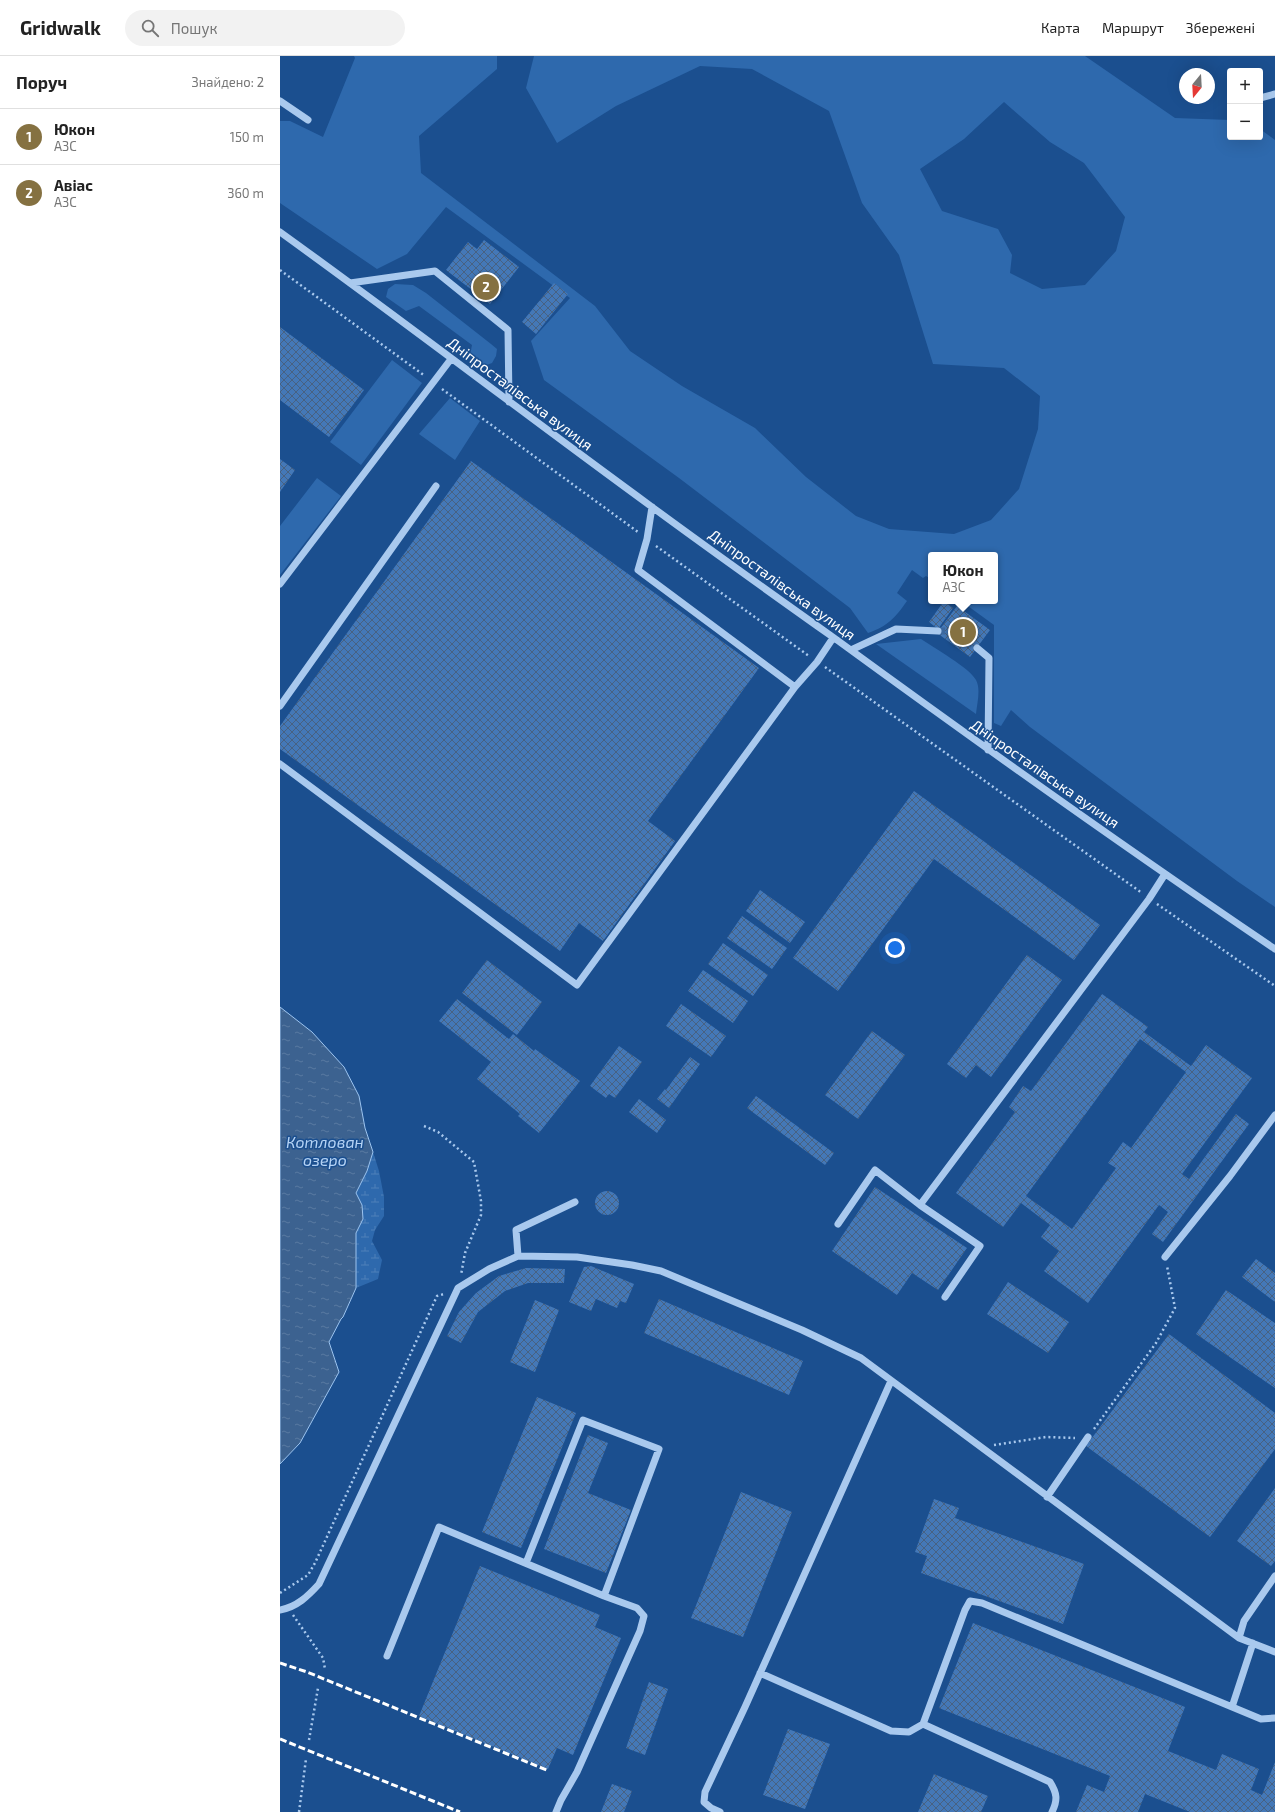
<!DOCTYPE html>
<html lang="uk">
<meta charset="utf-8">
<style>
body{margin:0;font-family:"Exo 2",sans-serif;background:#f2f2f2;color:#222}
.controls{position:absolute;right:12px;top:12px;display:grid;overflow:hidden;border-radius:4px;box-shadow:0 4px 16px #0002}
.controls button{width:36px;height:36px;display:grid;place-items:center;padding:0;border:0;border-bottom:1px solid #e0e0e0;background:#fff;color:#222;font:20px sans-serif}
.compass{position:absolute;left:899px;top:12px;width:36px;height:36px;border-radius:50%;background:#fff;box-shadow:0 4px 16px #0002;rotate:198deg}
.you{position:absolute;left:615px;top:892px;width:14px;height:14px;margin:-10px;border:3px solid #fff;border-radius:50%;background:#1a73e8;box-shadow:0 0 0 6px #1a73e833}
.badge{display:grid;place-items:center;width:26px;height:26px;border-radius:50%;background:#857141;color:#fff;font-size:13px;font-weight:700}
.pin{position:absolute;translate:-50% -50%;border:2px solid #fff;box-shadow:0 1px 4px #0006}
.popup{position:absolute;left:648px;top:496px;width:70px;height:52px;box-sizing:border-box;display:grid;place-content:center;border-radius:4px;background:#fff;filter:drop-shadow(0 1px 3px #0005);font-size:13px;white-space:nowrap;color:#767676}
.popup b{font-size:15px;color:#222}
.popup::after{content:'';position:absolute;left:50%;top:100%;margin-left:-8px;border:8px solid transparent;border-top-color:#fff}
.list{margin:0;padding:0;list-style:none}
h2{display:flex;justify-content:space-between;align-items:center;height:52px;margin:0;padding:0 16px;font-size:17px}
h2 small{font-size:13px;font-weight:400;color:#767676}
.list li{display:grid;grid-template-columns:26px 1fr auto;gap:12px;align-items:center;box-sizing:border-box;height:56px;padding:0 16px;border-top:1px solid #e0e0e0}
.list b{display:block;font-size:15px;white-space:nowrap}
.list p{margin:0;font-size:13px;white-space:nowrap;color:#767676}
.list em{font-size:13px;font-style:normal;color:#767676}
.icon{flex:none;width:22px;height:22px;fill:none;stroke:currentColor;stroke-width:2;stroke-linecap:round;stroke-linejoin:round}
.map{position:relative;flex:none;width:995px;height:1756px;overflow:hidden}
header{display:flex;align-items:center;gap:24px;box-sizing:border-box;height:56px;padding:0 20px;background:#fff;border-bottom:1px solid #e0e0e0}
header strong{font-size:19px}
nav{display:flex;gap:22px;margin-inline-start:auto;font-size:14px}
.search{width:280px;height:36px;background:#f2f2f2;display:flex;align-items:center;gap:10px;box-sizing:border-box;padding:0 14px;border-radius:22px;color:#767676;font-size:15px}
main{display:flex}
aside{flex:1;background:#fff}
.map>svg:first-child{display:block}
</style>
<header>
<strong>Gridwalk</strong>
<div class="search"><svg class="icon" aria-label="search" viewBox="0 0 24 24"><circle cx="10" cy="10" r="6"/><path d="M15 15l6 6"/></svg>Пошук</div>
<nav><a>Карта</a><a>Маршрут</a><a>Збережені</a></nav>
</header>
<main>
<aside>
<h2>Поруч<small>Знайдено: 2</small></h2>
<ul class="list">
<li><span class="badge">1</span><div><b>Юкон</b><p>АЗС</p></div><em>150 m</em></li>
<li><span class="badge">2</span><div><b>Авіас</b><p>АЗС</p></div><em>360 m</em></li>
</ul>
</aside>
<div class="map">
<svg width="995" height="1756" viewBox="0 0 995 1756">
<defs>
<pattern id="wetland-marsh" width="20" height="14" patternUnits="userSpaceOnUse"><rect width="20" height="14" fill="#2e69ad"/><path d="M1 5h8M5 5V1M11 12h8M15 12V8" fill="none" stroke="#4d80b9"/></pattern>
<pattern id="water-ripples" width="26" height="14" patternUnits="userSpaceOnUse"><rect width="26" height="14" fill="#3c6290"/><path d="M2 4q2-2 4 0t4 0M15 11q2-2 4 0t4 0" fill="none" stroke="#597aa1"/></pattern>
<pattern id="building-cross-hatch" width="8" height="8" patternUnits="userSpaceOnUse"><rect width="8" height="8" fill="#4478b7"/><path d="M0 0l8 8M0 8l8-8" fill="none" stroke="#486282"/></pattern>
</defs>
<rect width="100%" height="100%" fill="#1b4f8f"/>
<path fill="#2e69ad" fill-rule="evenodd" d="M74 0H217V13L139 80 141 117 315 250 350 295 402 330 475 372 526 421 576 460 609 473 674 478 711 464 739 433 758 373 760 340 724 312 653 308 619 199 582 147 549 55 472 13 420 10 336 50 277 87 246 32 254 0H805L895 62 950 64V81H980V73L995 84V851L957 825 750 671 731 654 721 670 714 667V569L681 545H715V499H651V523L646 520 643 522 632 514 617 537 627 545C615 562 608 570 588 577L570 552 399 422 264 324 251 285 290 242 166 151 127 198 97 213 0 147V65H10L43 81 75 2ZM724 46 770 86 804 107 845 161 836 195 805 229 762 233 730 217 732 199 718 173 662 155 640 113 684 83Z
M115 228 133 229 146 237 211 288 217 293 216 300 212 307 204 310 190 299 192 289 139 250 126 255 106 241 108 233Z
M112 304 142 327 81 409 50 386Z
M170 342 200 365 175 404 139 378Z
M37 422 61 440 0 519V470Z
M641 583C654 592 690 612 696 624 701 633 697 648 696 658L596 588Z"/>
<path fill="url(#wetland-marsh)" d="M93 1096 99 1115 104 1141V1160L95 1174 92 1185 102 1204 98 1223 76 1232V1177L82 1163V1149L76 1137 87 1115Z"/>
<path fill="url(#water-ripples)" stroke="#9cc4f0" d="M0 951 32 976 64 1011 79 1040 85 1072 93 1096 87 1115 76 1137 82 1149 83 1163 76 1177V1232L63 1261 61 1263 49 1286 59 1316 20 1387 0 1408Z"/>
<path fill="url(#building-cross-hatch)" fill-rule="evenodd" d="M204 184 239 211 210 248 166 214 188 186 197 193Z
M274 227 288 238 256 278 242 266Z
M0 271 84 334 49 381 0 344Z
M0 403 15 414 0 436Z
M191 405 479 612 368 765 395 785 323 885 299 867 280 895 0 693V670Z
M664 545 673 552 658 573 649 566Z
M677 550 710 574 690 601 657 577Z
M634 735 820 869 794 904 654 803 558 935 513 902Z
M480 834 525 866 510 887 466 855Z
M462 860 507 892 492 913 447 882Z
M443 887 488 919 473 940 428 908Z
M747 899 782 924 711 1021 696 1009 686 1022 667 1008Z
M207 904 262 946 237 979 182 937Z
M423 914 468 945 453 967 408 935Z
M822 938 868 971 864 976 911 1010 926 989 972 1022 902 1118 909 1123 956 1058 969 1068 883 1186 872 1178 888 1156 879 1149 808 1247 764 1215 779 1195 761 1181 770 1169 741 1147 723 1171 676 1137 735 1056 729 1051 743 1030 751 1035ZM860 983 906 1016 851 1092 843 1086 828 1107 836 1112 792 1173 746 1140Z
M177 943 229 983 233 978 254 995 255 993 300 1025 259 1077 238 1060 240 1058 197 1023 211 1006 159 965Z
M401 948 446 980 431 1001 386 970Z
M592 975 625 999 578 1063 545 1039Z
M339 990 362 1006 335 1042 329 1038 326 1042 310 1030Z
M410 1001 420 1008 389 1052 377 1043 385 1033 386 1034Z
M476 1040 554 1097 545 1109 467 1052Z
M359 1043 386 1064 377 1077 349 1056Z
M595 1131 687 1192 658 1234 632 1217 617 1239 552 1195Z
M315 1147a12 12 0 1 1 24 0a12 12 0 1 1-24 0Z
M976 1203 995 1217V1246L962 1221Z
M311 1210 354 1228 346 1247 340 1245 337 1252 316 1243 311 1255 289 1246 304 1211Z
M246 1212 285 1213 284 1227H248L225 1235 198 1256 181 1287 167 1280 179 1256 196 1237 219 1220Z
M728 1226 789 1266 768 1297 707 1258Z
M946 1234 995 1267V1332L916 1278Z
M379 1243 523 1305 509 1339 364 1277Z
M255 1244 279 1254 255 1316 230 1306Z
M889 1278 995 1357V1393L930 1481 806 1390Z
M257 1341 296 1357 241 1492 202 1476Z
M308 1379 328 1387 308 1437 351 1454 326 1517 264 1493Z
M995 1432V1505L991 1510 957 1485Z
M461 1436 512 1456 463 1581 411 1562Z
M654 1443 679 1452 675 1462 804 1508 783 1568 641 1517 647 1500 635 1496Z
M200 1510 320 1559 315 1571 341 1582 293 1699 277 1692 268 1713 139 1660Z
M693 1567 905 1651 888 1695 936 1714 942 1698 979 1713 971 1734 982 1739 995 1706V1756H910L865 1738 858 1756H796L807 1729 824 1736 830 1720 659 1652Z
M369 1626 388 1633 365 1699 346 1692Z
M508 1673 550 1688 525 1753 483 1739Z
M654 1718 708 1740 701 1756H638Z
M332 1728 352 1735 344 1756H321Z"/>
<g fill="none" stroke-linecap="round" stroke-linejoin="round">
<path stroke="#3d69a0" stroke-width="7" stroke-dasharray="7 3.5" stroke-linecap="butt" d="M658 575H673L697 592"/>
<path stroke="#a9c9ee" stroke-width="2.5" stroke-dasharray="2 3" stroke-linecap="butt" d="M0 214 145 320
M162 333 358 476
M376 490 529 600
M545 611 862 837
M877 848 995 930
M144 1070 158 1076 194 1106 201 1145V1159L185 1197 181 1219
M814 1373 876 1287 895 1252 887 1210
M714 1389 766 1381 795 1382
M0 1537 28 1519 35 1507 157 1240 164 1238
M13 1559 43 1602 45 1613
M29 1684 38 1632
M19 1756 26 1703"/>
<path stroke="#a9c9ee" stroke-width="7" d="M980 42 995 38
M0 45 28 64
M0 176C125 266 247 360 372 451 433 496 495 540 557 584 701 689 847 793 995 893
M70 227 155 215 228 274 229 346
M372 451 367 483 358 514 515 631 537 606 553 582
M0 528 171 303
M697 592 709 602 708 694
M571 594 616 573 658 575
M0 650 156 430
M0 708 297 929 515 631
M640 1149 869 843 885 818
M558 1168 595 1114 640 1149 700 1190 665 1241
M238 1200 236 1174 295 1146
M885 1201 950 1120 995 1059
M767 1441 808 1381
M246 1507 303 1364 379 1393 324 1540
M0 1554C17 1551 28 1540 39 1528L178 1232 209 1213 238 1200 297 1201 352 1209 381 1215 522 1274 581 1302 959 1582 995 1596
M959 1582 964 1565 995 1520
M107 1600 159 1471 324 1540 357 1552 364 1560 360 1575 297 1716 281 1744 276 1756
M480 1617 611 1675 629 1676 643 1668 685 1554 690 1545 702 1547 981 1663 995 1662
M952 1651 973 1587
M643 1668 770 1726C777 1737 778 1744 772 1756
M440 1756 431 1752 424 1746 425 1736 465 1651 611 1325"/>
<path stroke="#fff" stroke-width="3" stroke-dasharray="7 3" stroke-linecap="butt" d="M0 1607 27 1616 269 1715
M0 1683 180 1756"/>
</g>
<g text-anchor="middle" stroke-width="3" stroke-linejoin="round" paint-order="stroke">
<g font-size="15" fill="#fff" stroke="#1b4f8f">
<text transform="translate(240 338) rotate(37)" y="5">Дніпросталівська вулиця</text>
<text transform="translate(502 529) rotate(36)" y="5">Дніпросталівська вулиця</text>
<text transform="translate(765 718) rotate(35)" y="5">Дніпросталівська вулиця</text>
</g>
<g font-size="16" font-style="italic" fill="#b5d3f5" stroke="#1b4f8f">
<text x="45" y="1092">Котлован<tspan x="45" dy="18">озеро</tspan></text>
</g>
</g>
</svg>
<div class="controls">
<button>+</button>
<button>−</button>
</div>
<svg class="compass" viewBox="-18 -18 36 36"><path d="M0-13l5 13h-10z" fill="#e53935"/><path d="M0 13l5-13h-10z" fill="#767676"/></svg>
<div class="you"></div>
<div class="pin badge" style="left:683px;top:576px">1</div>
<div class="popup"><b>Юкон</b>АЗС</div>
<div class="pin badge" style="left:206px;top:231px">2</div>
</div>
</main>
